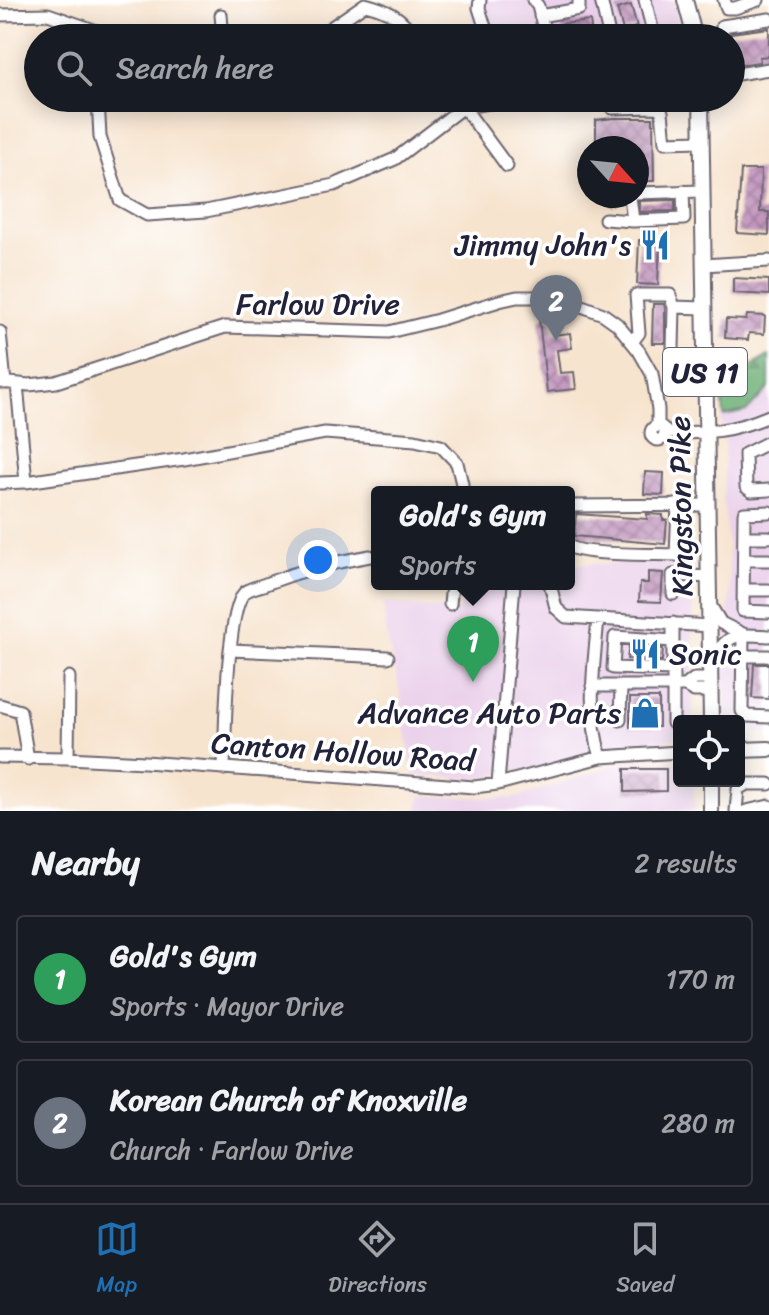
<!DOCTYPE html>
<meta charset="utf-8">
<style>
body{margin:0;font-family:Sriracha,sans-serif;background:#20242c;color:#f1f3f6}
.controls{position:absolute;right:24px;bottom:24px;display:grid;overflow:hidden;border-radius:8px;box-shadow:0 4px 20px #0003}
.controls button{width:72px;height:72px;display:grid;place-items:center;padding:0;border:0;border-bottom:2px solid #363941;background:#171b24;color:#f1f3f6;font:40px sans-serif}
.compass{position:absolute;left:577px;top:136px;width:72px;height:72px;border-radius:50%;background:#171b24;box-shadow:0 4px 20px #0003;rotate:117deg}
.you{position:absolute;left:318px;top:560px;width:28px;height:28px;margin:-20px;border:6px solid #fff;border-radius:50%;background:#1a73e8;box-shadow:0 0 0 12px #1a73e833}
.badge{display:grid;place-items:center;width:52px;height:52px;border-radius:50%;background:#1f6fb2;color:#fff;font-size:26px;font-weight:700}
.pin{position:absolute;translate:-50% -66px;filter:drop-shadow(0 2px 4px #0008)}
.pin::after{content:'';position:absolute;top:42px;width:28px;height:24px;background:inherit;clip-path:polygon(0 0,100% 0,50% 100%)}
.popup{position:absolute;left:371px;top:486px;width:204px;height:104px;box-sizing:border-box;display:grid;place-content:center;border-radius:8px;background:#171b24;filter:drop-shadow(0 2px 6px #0005);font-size:26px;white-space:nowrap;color:#9ea1a6}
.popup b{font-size:30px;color:#f1f3f6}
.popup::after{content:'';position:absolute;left:50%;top:100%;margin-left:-16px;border:16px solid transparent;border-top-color:#171b24}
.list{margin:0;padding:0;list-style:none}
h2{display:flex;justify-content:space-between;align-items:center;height:104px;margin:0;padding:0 32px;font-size:34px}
h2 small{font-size:26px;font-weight:400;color:#9ea1a6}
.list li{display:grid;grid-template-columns:52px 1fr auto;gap:24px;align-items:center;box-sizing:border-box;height:128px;margin:0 16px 16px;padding:0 16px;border:2px solid #363941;border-radius:8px}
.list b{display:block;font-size:30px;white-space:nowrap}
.list p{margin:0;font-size:26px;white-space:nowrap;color:#9ea1a6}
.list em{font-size:26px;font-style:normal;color:#9ea1a6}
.icon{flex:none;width:44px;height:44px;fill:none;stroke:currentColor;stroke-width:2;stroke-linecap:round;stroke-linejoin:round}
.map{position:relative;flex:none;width:769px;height:811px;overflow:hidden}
.search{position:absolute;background:#171b24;box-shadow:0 4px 20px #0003;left:24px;right:24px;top:24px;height:88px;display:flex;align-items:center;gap:20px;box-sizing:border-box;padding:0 28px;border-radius:44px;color:#9ea1a6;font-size:30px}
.sheet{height:392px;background:#171b24}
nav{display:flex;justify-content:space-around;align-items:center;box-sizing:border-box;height:112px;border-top:2px solid #363941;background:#171b24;font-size:22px;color:#9ea1a6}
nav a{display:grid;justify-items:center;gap:4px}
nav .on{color:#1f6fb2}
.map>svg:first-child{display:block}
</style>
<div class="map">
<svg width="769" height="811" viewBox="0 0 769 811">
<defs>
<pattern id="forest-firs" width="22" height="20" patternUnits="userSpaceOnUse" patternTransform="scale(2)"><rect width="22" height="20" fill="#6aae73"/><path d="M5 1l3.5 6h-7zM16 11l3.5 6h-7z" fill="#578d60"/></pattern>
<pattern id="building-cross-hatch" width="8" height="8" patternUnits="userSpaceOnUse" patternTransform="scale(2)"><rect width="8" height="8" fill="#c396bf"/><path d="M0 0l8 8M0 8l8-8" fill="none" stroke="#9e7a9c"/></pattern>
</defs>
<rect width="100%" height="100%" fill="#fff"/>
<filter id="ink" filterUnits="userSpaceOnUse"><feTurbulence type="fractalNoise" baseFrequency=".0125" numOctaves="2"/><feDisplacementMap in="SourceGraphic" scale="16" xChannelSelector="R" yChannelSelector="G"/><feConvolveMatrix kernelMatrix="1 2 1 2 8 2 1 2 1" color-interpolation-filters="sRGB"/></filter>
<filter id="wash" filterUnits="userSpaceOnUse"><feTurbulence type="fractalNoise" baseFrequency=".006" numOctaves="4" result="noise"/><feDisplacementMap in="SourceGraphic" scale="32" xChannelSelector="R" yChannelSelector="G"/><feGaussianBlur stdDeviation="1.8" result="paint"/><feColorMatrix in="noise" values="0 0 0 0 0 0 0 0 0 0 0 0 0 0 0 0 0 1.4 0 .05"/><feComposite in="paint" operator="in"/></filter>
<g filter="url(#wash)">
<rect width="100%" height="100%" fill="#f7e4cf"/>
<path fill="#ebd1eb" d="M470 0H673L680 28 635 38H474Z
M769 388V733H739V721H725L723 657 727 643 726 621 730 596 728 545 723 498 725 439 721 420 722 416 747 411Z
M693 562V721H679V739L633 742 568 761 479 779 418 776 413 773 398 682 387 638 383 603 460 611 464 584H569L570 564Z
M679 761V781H693L695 811H418L420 796 515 798 625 762Z"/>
<path fill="url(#forest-firs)" stroke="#466857" stroke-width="2" d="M769 356V388L747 411 724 416 721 390 726 380C734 379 759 361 769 356Z"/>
<g id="blocks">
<path fill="url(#building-cross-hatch)" d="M631 5 637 27 623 30 617 9Z
M590 21 592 36 563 38 562 24Z
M769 28V56L759 57 760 62 731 66V33Z
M614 118H653L654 181H637V148H596V120Z
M741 170H761L760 212H769V235L737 233Z
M675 200V211L640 212 639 201Z
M639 240 660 241 658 285 637 284Z
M733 278 769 280V295L733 293Z
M653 304H664L665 308V343H652Z
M747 315 765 316 764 334 749 333 748 340 725 338 726 319 746 320Z
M551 318 553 335 570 333 572 348 557 350 560 373 574 372 576 389 547 392 539 319Z
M645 472 664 473 663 495 644 494Z
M576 514 647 519V514L663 515V520H667L665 544 574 536Z
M648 572 663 573 661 602 639 601 640 583H648Z
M629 646 663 649 662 661 627 659Z
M754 664H769V699L752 698Z
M630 698H659V727H630Z
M625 769H666V791L625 792Z"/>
</g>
</g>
<g filter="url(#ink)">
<use href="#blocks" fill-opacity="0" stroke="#6d666f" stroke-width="2"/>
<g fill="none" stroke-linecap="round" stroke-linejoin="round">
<g stroke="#6d666f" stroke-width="15">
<path id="minor" d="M480 0 479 8 487 33
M533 0 538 6 546 38
M601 0 609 35
M645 0 652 28
M724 0 727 8H735L758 0
M0 15 48 14 117 38
M221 15 223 38
M540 16 579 9V0
M660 37V38
M316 38 365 4C389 10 401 17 416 38
M723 38 722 26 769 19
M731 75 769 69
M98 98 100 137 120 200 147 215 206 211 334 185 395 159 463 107 523 98
M457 98 507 166
M611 98 612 108 658 107 662 112 665 142 702 141
M637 193 702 191
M630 196 633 221 684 219 683 191
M608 199 624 196
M605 219 633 221
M703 265 769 261
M0 332 5 383
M632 342 639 333 636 295H670L674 307
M673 348 674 307 704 308
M0 382 29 385 56 382 225 327 389 332 438 320 499 301 517 297H536L582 306 603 314 617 324 639 351 652 374 658 409V426
M17 384 26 482
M651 433a7 7 0 1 1 14 0a7 7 0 1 1-14 0Z
M665 433C705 433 732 432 769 416
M769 442 745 454 746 487 751 491 769 490
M0 483 26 482 184 459 325 433 415 440 441 446 457 463 462 484 461 492
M569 506 707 505
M769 512 744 513 743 611 769 612
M744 537H769
M569 546C583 556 655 554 676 555L678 504
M744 560H769
M550 584 556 608 566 617 710 626
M452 585 476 584
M744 590H769
M673 594V575L709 577
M450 604 452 584
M710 605 721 623 743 634
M598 619C594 665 586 712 601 757
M673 623V723
M743 634 742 711 747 716 769 717
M673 641 615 637 613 668 673 670
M231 650 388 657
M741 656H769
M711 662C727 632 738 634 769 636
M592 686H685L694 691H711
M685 686 694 679H711
M0 705 20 711 28 759
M620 720 621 686
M0 757 68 758 145 762 474 787 498 784 601 757 679 752
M68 758 69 677
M224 769C225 739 226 609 245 592 250 588 262 586 268 583 304 569 332 563 370 556
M498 784 514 584
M736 811 738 789 747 784H769
M746 811 769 806"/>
</g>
<g stroke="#6d666f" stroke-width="18">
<path id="major" d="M685 0 695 38
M701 98 711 721
M739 750 769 749
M711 811V781"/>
</g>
<use href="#minor" stroke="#fff" stroke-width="11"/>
<use href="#major" stroke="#fff" stroke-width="14"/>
</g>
</g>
<defs>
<g id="restaurant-bare" transform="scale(2.4)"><path d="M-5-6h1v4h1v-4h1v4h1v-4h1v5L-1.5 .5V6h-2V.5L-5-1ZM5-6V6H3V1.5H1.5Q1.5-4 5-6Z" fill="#1f6fb2" stroke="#fff" stroke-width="2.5" paint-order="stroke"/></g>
<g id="shop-bare" transform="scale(2.4)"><path d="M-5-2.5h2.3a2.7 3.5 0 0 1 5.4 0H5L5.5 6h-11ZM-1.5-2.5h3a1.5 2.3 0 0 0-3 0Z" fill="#1f6fb2" stroke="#fff" stroke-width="2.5" paint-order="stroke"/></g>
</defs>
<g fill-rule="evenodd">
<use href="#restaurant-bare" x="655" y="245"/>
<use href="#restaurant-bare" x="645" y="654"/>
<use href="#shop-bare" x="645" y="713"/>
</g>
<g text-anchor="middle" stroke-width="7" stroke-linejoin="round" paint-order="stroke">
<rect fill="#fff" stroke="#646476" stroke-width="2" x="663" y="348" width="84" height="48" rx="6"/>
<g font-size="28" font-weight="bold" fill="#22223b">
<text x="705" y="382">US 11</text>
</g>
<g font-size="30" fill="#22223b" stroke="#fff" text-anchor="end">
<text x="631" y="255">Jimmy John's</text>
<text x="669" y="664" text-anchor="start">Sonic</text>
<text x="621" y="723">Advance Auto Parts</text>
</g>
<g font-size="30" fill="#22223b" stroke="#fff">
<text x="318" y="314">Farlow Drive</text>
<text transform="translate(681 506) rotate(-91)" y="10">Kingston Pike</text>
<text transform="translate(343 752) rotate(4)" y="10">Canton Hollow Road</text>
</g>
</g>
</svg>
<div class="controls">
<button><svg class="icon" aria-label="locate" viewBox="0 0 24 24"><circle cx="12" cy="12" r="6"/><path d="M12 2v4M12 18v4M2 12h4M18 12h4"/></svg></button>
</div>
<svg class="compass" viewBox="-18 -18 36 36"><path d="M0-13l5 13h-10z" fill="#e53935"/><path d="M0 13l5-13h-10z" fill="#9ea1a6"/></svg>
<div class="you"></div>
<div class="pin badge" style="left:473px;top:682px;background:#2e9e5b">1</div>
<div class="popup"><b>Gold's Gym</b>Sports</div>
<div class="pin badge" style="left:556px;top:341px;background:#6b7280">2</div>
<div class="search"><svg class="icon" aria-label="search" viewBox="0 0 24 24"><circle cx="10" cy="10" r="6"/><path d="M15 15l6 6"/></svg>Search here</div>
</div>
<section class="sheet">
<h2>Nearby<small>2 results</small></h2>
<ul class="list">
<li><span class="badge" style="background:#2e9e5b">1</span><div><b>Gold's Gym</b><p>Sports · Mayor Drive</p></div><em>170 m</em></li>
<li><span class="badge" style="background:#6b7280">2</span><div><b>Korean Church of Knoxville</b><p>Church · Farlow Drive</p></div><em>280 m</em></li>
</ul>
</section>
<nav>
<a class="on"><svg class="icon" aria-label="map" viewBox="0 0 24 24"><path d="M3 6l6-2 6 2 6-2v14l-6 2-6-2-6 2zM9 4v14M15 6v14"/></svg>Map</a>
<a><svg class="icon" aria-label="directions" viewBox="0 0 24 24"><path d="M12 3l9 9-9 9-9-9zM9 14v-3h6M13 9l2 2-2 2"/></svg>Directions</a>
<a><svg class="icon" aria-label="saved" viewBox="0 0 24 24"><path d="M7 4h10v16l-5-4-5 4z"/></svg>Saved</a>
</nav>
